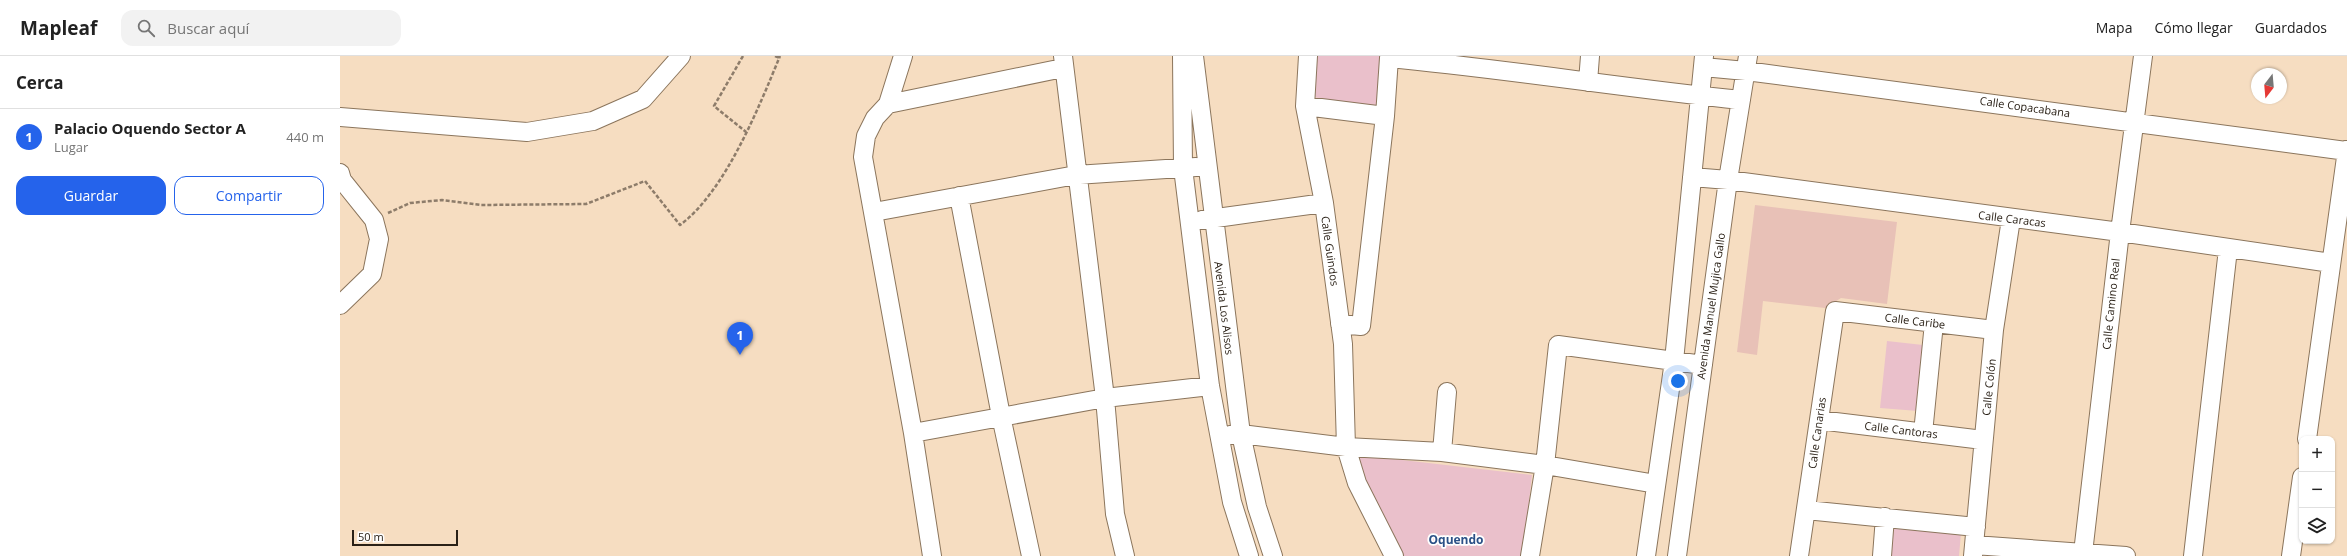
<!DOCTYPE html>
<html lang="es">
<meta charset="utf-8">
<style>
body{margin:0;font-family:"Open Sans",sans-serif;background:#f2f2f2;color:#222}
.controls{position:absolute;right:12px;bottom:12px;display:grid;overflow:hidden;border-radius:8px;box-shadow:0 1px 3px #0004}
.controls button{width:36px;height:36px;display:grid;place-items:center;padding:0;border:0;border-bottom:1px solid #e0e0e0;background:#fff;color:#222;font:20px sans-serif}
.compass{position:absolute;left:1911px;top:12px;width:36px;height:36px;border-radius:50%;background:#fff;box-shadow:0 1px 3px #0004;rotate:196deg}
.scale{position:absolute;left:12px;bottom:10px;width:106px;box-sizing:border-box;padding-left:4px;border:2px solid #2a2117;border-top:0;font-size:11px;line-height:14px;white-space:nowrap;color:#2a2117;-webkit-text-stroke:3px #fff;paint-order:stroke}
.you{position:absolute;left:1338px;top:325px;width:14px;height:14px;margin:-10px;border:3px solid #fff;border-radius:50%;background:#1a73e8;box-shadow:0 0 0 6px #1a73e833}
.badge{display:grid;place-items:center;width:26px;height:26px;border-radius:50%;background:#2563eb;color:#fff;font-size:13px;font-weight:700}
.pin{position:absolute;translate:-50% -33px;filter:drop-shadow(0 1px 2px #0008)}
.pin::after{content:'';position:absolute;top:21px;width:14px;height:12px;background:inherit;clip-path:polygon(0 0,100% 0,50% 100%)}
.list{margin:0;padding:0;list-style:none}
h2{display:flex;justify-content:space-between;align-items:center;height:52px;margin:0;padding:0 16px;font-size:17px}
h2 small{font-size:13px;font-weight:400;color:#767676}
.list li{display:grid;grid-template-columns:26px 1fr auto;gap:12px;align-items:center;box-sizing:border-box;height:56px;padding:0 16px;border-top:1px solid #e0e0e0}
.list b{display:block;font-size:15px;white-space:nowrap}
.list p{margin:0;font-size:13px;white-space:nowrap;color:#767676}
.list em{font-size:13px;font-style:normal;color:#767676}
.actions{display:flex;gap:8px;padding:12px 16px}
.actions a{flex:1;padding:9px 0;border:1px solid #2563eb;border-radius:12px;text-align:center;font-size:14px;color:#2563eb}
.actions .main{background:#2563eb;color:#fff}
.icon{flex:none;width:22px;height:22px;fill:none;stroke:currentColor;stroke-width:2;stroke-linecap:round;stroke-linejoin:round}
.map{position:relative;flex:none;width:2007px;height:500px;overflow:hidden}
header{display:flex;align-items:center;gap:24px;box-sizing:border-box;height:56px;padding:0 20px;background:#fff;border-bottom:1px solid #e0e0e0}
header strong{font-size:19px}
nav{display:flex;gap:22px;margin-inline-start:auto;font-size:14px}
.search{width:280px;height:36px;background:#f2f2f2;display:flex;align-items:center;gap:10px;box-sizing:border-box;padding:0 14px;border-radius:12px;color:#767676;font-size:15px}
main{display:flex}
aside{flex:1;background:#fff}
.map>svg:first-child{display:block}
</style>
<header>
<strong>Mapleaf</strong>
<div class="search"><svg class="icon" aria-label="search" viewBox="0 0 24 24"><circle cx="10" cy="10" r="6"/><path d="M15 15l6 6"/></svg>Buscar aquí</div>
<nav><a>Mapa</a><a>Cómo llegar</a><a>Guardados</a></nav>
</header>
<main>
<aside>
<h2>Cerca<small></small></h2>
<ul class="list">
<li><span class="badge">1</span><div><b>Palacio Oquendo Sector A</b><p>Lugar</p></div><em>440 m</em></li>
</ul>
<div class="actions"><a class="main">Guardar</a><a>Compartir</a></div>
</aside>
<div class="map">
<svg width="2007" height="500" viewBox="0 0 2007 500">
<rect width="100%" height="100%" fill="#f6ddc1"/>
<path fill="#eac0cb" d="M977 0H1045L1040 51 972 41Z
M1547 285 1583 289 1578 355 1540 352Z
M1019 399 1192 419 1183 500H1061L1024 428Z
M1551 470 1621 477 1619 500H1549Z"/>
<path fill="#e8c1b7" d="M1415 149 1557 166 1547 248 1501 242 1485 252 1423 245 1417 299 1397 296Z"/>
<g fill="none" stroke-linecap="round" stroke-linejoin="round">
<g stroke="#8b755c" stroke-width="20">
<path id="minor" d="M563 0 548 48 535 62 526 80 523 101 573 377 592 500
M723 0 765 342 775 458 785 500
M842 0 843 112 870 330 892 446 909 500
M854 0 901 378 917 451 933 500
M968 0 965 50 984 147 1003 288 1006 391 1017 427 1054 500
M1363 11 1406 15 2007 95
M1248 26 1250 0
M548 48 723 12
M965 50 1045 60
M0 61 187 76 253 65 303 43 341 0
M0 117 2 124 34 164 39 183 32 218 0 249
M1352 121 1388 124 1780 176 1991 207
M619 140 661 360 691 500
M534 156 736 119 856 111
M862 164 984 147
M1000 268 1021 270 1045 60 1049 2C1167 13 1283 32 1401 44
M1479 364 1643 384
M573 377 765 342 870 330
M1583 377 1594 267
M890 379 901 378 1006 391 1102 396 1205 409 1316 428
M1967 383 2007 94
M1102 396 1107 336
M1466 454 1636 471
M1634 489 1786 500
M1743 497 1780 176 1803 0
M1190 500 1205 409 1218 289 1363 309
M1306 500 1334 305 1364 0
M1337 500 1388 124 1408 0
M1459 500 1495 255 1654 274
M1542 500 1545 461
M1633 500 1654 274 1671 163
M1853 500 1888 193
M1951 500 1962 421"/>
</g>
<path stroke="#8d7c6a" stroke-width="2.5" stroke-dasharray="4 2" stroke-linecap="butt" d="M403 0 374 50 406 76
M435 0 440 2
M48 157 70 147 102 144 141 149 246 148 305 125 340 169C385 136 419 51 440 0"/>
<use href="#minor" stroke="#fff" stroke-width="18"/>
</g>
<g text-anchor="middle" stroke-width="3.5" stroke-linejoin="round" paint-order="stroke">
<g font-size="11" fill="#2a2117" stroke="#fff">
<text transform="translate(1685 51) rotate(8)" y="4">Calle Copacabana</text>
<text transform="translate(1672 163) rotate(7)" y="4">Calle Caracas</text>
<text transform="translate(990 195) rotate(82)" y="4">Calle Guindos</text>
<text transform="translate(1771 248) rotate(-84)" y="4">Calle Camino Real</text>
<text transform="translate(1371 250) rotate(-82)" y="4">Avenida Manuel Mujica Gallo</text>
<text transform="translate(884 252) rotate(83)" y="4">Avenida Los Alisos</text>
<text transform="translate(1575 265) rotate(7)" y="4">Calle Caribe</text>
<text transform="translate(1649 331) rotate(-84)" y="4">Calle Colón</text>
<text transform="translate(1561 374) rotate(7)" y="4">Calle Cantoras</text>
<text transform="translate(1477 377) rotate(-82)" y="4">Calle Canarias</text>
</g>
<g font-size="12" font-weight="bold" fill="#2b5187" stroke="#fff">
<text x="1116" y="488">Oquendo</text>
</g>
</g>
</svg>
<div class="controls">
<button>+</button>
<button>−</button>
<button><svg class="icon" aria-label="layers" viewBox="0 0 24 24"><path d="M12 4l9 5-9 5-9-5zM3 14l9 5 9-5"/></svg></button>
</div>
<svg class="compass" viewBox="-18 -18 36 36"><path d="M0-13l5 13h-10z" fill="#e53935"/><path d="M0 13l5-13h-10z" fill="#767676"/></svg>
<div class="scale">50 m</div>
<div class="you"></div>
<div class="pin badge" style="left:400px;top:299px">1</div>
</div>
</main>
